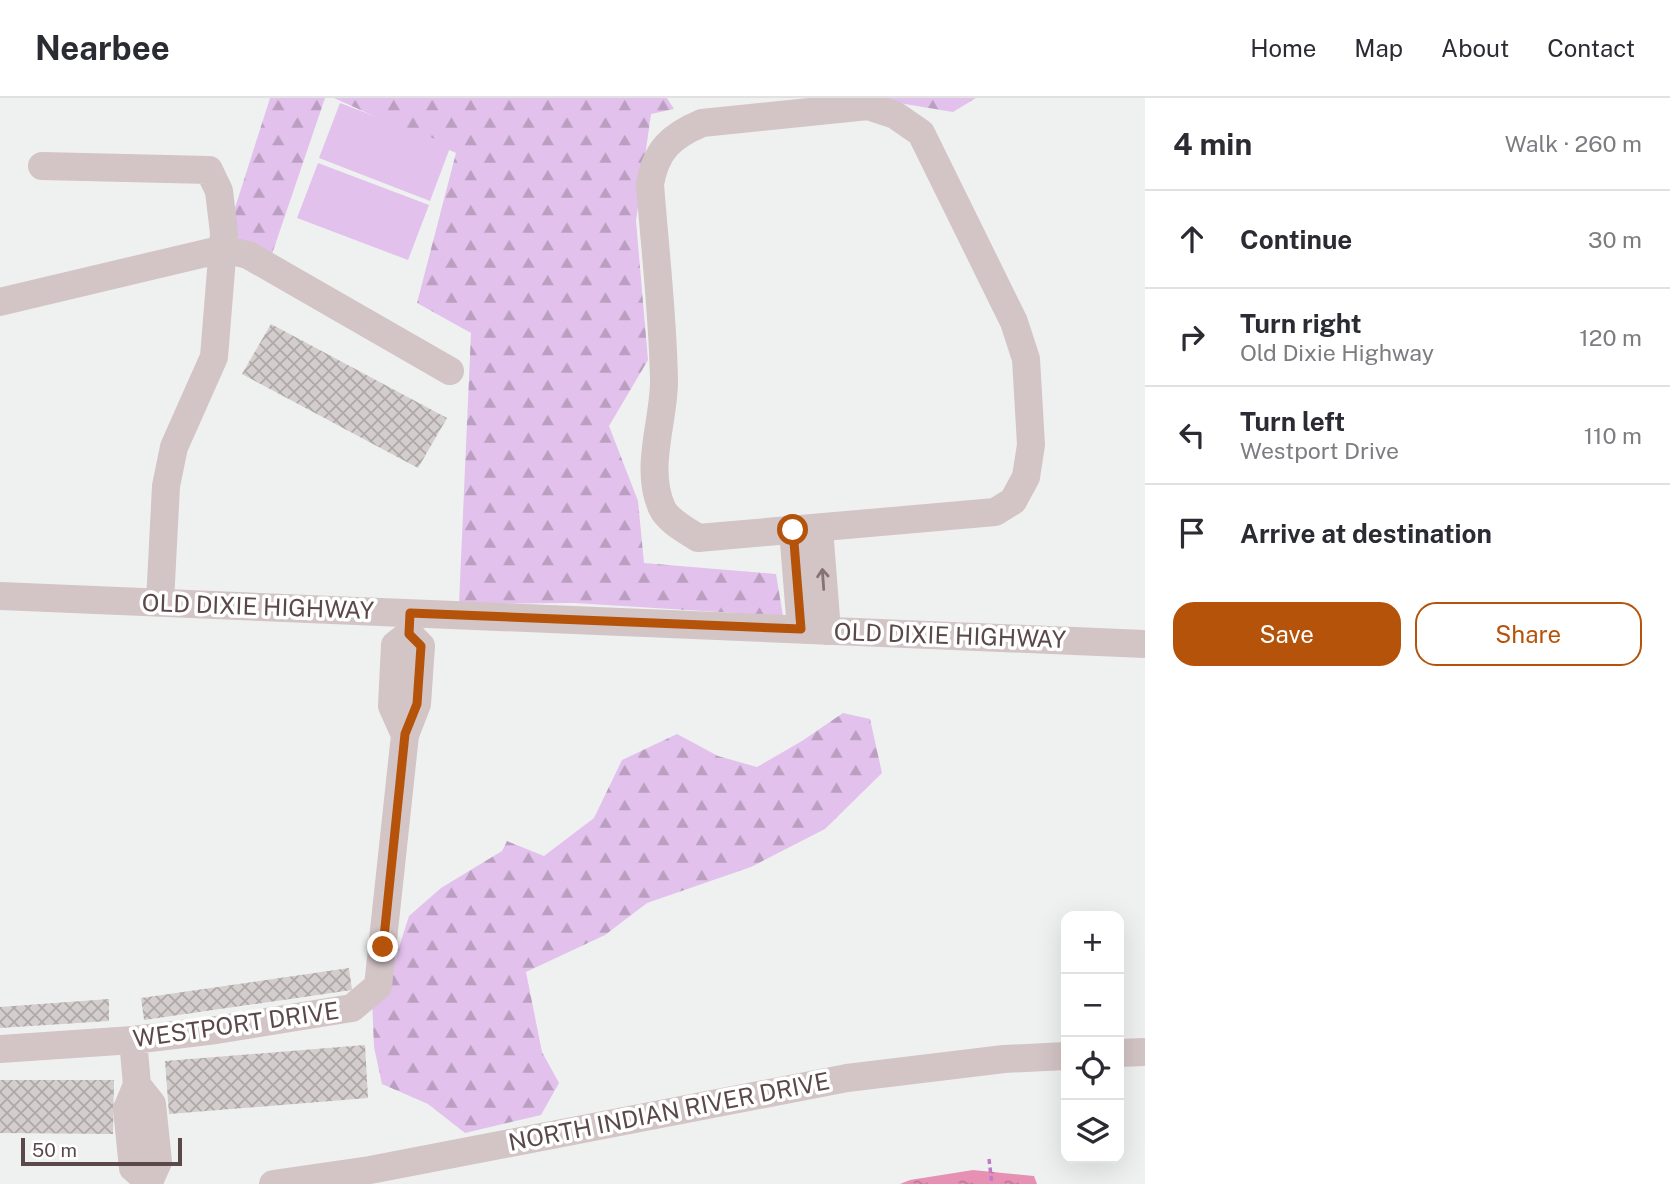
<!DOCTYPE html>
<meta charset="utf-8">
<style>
body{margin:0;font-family:"Public Sans",sans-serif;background:#f2f2f3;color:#2b2b33}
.controls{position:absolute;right:21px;bottom:21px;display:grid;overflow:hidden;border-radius:14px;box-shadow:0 7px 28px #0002}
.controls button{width:63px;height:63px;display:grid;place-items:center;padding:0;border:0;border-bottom:2px solid #e1e1e2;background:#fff;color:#2b2b33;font:35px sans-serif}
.scale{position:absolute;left:21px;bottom:18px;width:161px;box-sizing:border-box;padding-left:7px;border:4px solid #5b484b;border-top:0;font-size:19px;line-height:24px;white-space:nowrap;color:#5b484b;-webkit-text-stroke:5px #fff;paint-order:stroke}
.stop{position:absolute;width:21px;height:21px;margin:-16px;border:5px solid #b45309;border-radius:50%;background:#fff}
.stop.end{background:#b45309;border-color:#fff;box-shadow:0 2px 7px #0008}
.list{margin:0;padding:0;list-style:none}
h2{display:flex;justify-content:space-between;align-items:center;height:91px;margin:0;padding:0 28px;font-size:30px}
h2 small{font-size:23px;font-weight:400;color:#7c7c81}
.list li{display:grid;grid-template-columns:46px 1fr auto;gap:21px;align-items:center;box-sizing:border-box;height:98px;padding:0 28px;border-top:2px solid #e1e1e2}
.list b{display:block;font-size:26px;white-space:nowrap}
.list p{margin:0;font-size:23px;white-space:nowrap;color:#7c7c81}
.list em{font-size:23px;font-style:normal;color:#7c7c81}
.actions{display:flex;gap:14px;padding:21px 28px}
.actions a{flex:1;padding:16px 0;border:2px solid #b45309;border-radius:21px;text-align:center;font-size:24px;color:#b45309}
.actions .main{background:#b45309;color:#fff}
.icon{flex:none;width:38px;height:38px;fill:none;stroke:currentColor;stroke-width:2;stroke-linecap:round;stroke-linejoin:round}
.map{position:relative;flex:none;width:1145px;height:1086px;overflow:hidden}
header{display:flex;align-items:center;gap:42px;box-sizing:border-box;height:98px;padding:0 35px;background:#fff;border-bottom:2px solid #e1e1e2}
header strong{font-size:33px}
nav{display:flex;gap:38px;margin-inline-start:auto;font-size:24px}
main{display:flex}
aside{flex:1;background:#fff}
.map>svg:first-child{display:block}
</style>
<header>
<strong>Nearbee</strong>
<nav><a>Home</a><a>Map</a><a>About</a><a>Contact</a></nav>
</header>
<main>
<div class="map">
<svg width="1145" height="1086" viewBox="0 0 1145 1086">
<defs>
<pattern id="forest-firs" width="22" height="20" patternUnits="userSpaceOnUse" patternTransform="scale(1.75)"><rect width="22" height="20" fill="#e2c1ec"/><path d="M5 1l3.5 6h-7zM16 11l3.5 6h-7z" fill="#ba9fc1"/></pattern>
<pattern id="water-ripples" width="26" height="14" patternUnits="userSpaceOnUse" patternTransform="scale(1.75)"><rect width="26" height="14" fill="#e691b4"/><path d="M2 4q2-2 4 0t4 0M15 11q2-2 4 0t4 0" fill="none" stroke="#bd7894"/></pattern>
<pattern id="building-cross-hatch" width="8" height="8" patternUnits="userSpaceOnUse" patternTransform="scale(1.75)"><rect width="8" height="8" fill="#d3cdcd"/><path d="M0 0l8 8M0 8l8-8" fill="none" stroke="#aea8a8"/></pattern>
</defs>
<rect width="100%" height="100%" fill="#eff1f0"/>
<path fill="url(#forest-firs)" d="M270 0H325L271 159 227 135Z
M334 0H667L674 11 651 16 636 123 648 262 609 328 638 403 644 465 776 476 783 518 574 505 459 506 471 235 417 205 456 55Z
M869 0H976L953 14Z
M843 615 870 621 882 675 825 731 751 769 647 805 605 837 526 874 542 954 559 985 541 1017 465 1035 428 1006 382 986 374 949 372 902 394 865 409 818 441 790 502 753 507 743 544 758 594 720 622 662 677 636 718 658 757 669 802 643Z"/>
<path fill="#e2c1ec" d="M340 5 451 47 430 103 319 60Z
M318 65 429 107 408 162 297 120Z"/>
<path fill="url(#water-ripples)" d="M973 1072 1034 1078 1037 1086H900L910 1082Z"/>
<path fill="url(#building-cross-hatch)" d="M271 226 447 320 418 370 242 276Z
M349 870 352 892 144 922 141 900Z
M109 901V923L0 930V909Z
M365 947 368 1000 169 1016 165 963Z
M0 982H114L113 1036 0 1035Z"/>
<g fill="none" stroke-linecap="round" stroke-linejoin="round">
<path stroke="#bf7bc8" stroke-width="3.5" stroke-dasharray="5 3.5" stroke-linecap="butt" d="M989 1061 992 1086"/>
<path stroke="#d3c4c6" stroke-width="28" d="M868 8 895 17 921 35 1014 224 1026 261 1031 347 1026 379 1013 403 995 414 698 440C686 432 668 423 662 410 644 370 664 324 664 283 663 218 655 152 650 86 656 52 671 38 702 25Z
M42 68 209 72 219 93 224 135 214 259 174 349 166 388 160 504
M0 204 223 151 248 157 450 273
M819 430 827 533
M793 432 801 531
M0 498 1145 546
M405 637 392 608 395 547 409 536 410 519
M133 942 137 987 127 1011 133 1070 148 1083
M0 951 133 942 216 932 352 910 378 888 405 637 417 606 421 548 409 536
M1119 955 1145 954
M137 987 152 1006 158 1064 148 1086
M273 1086 370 1072 847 980 1004 961 1066 958"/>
</g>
<defs><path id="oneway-shaft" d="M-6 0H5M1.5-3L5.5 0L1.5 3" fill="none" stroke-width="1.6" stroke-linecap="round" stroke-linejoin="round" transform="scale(1.75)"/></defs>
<use stroke="#857376" href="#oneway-shaft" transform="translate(823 481) rotate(-94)"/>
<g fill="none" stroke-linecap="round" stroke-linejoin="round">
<path stroke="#b45309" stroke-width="9" d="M383 849 405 636 417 606 421 548 409 536 410 515 801 531 793 432"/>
</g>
<g text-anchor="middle" stroke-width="7" stroke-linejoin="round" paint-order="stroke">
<g font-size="24" fill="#5b484b" stroke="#fff">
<text transform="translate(258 509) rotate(2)" y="8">OLD DIXIE HIGHWAY</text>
<text transform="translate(950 538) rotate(2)" y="8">OLD DIXIE HIGHWAY</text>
<text transform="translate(236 927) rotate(-8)" y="8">WESTPORT DRIVE</text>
<text transform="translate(669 1014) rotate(-11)" y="8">NORTH INDIAN RIVER DRIVE</text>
</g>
</g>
</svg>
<div class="controls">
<button>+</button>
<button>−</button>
<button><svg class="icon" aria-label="locate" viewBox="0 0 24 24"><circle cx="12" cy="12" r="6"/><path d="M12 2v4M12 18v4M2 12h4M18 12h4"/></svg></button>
<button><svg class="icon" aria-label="layers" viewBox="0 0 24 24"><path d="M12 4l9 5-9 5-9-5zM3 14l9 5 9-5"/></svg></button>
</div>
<div class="scale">50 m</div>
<div class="stop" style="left:793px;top:432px"></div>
<div class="stop end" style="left:383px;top:849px"></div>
</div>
<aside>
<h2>4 min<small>Walk · 260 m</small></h2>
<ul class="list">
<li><svg class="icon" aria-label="ahead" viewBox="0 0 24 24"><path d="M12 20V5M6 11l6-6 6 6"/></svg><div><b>Continue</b></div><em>30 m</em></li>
<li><svg class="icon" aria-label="right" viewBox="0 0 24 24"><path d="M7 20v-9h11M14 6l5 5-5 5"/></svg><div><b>Turn right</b><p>Old Dixie Highway</p></div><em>120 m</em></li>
<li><svg class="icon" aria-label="left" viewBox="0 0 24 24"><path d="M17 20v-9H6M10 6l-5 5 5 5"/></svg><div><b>Turn left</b><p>Westport Drive</p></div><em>110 m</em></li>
<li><svg class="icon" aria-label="arrive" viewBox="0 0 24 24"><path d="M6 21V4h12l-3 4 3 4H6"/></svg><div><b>Arrive at destination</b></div></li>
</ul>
<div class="actions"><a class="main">Save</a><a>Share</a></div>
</aside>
</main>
